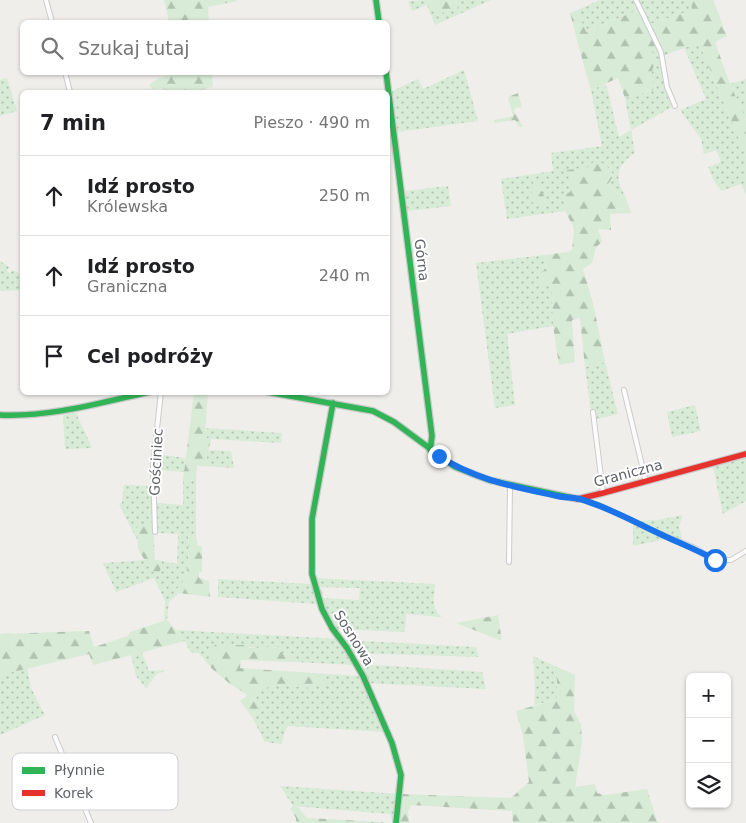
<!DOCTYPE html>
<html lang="pl">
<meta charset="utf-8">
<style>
body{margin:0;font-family:"DejaVu Sans",sans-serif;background:#f6f6f6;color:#202124}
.controls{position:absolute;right:15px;bottom:15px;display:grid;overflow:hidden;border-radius:8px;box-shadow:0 1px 4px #0004}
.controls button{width:45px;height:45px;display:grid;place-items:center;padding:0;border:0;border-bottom:1px solid #e0e0e0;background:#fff;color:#202124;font:25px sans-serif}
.stop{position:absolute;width:15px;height:15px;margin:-11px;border:4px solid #1a73e8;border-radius:50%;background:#fff}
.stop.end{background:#1a73e8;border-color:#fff;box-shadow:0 1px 5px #0008}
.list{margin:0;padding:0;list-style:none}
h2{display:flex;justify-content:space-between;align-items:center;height:65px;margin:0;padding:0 20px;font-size:21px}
h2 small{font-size:16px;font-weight:400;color:#757577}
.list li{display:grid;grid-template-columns:32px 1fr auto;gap:15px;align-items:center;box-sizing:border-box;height:80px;padding:0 20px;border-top:1px solid #e0e0e0}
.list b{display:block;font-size:19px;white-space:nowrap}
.list p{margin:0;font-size:16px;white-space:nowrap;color:#757577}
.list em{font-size:16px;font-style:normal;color:#757577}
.icon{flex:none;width:28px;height:28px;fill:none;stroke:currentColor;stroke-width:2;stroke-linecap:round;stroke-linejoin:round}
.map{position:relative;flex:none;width:746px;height:823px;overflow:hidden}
.search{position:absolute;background:#fff;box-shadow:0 1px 4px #0004;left:20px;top:20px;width:370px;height:55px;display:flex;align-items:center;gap:12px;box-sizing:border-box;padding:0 18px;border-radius:8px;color:#757577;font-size:19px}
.panel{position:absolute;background:#fff;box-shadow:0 1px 4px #0004;left:20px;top:90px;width:370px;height:305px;border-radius:8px}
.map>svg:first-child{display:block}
</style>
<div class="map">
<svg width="746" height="823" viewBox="0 0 746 823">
<defs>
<pattern id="grass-dots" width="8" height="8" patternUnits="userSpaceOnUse" patternTransform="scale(1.25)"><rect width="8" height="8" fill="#d8ebd6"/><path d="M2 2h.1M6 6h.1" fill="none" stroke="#b2c2b1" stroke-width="1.8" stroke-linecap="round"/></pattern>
<pattern id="forest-firs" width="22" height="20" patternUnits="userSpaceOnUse" patternTransform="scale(1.25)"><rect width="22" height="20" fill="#d8ebd6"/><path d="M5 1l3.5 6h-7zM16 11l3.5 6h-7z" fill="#b2c2b1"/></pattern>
</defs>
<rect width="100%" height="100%" fill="#efeeea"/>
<path fill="url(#grass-dots)" d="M428 0 438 16C446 12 444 7 453 11L457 5 454 0H491L435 25 427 5 412 11 408 1Z
M600 0H633L638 10 585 32 577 10Z
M639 0H691L693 10 650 24Z
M699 43 746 156V195L741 184 722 191 714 181 708 167 721 162 716 150 704 154 701 139 680 110 706 99 684 48Z
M657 49C663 68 662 88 672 107L631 130 635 153C617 165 614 176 625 196L622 198 608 184 571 189 570 192 563 195 565 211 507 219 501 179 553 171 551 153 602 146 591 90 606 84 619 137 631 130 625 98 657 89 650 77 654 65 652 50Z
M464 70 478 121 397 132 392 91 418 79 423 89Z
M7 78 17 111 0 116V80Z
M746 79V120L730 84Z
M448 186 451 206 407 211 405 191Z
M544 255 546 267 539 277 552 284 553 326 507 334 515 405 495 408 476 263Z
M0 261 9 267 7 271 10 273 13 270 22 275V290L0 291Z
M605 362 618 414 596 419 595 412H591L585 367Z
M695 405 701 431 672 437 667 412Z
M76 413 92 448 65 449 63 415Z
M206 428 282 433 281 443 211 439 207 438 205 433Z
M210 450 231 451 234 468 205 466 208 451Z
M156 454 185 458 184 472 155 470Z
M746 457V501L723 514 713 467Z
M183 480 196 481V535H188L189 551 186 578 177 589 179 593 169 602 167 620 164 621 165 601 154 578 116 592 103 563 145 560 152 572H160L162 561 177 564 178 534 157 533 156 503 183 505Z
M124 485 151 486 153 523 137 528 138 542 119 504 122 503Z
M683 515 679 526 683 542 639 521 657 520Z
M633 523 666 539 633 546Z
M314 578 435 584C434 598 431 608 442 617L406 614 405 632 335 629 330 621 317 590H322L323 598 359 600 360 588 316 587Z
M218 579 311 584 317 604 218 597Z
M176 630 339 639 355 665 294 662 295 655 282 653 280 647C269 647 258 649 248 647 230 645 227 643 209 649L211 658V668L199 653 190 652 185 641Z
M343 640 476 647 479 657 353 653Z
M142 652 149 671 167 670 157 674 146 688 136 676 131 655Z
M533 656 557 667V699L534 705 535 688Z
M360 664 482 672 486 689 367 683Z
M27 668 31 688 45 715 0 735V675Z
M313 673 360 676 386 732 287 726 281 744 265 742 252 717 265 709 261 702 256 703 254 698 255 689 284 685 315 688 323 681 313 677Z
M280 786 399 794 395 823H364L362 821 393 823 390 814 293 806Z"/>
<path fill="url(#forest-firs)" d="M164 0H237V1L208 7 209 22H169Z
M428 0H454L458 8 453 11C444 7 446 12 438 16Z
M691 0H713L727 36 715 42 730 84 746 120V156L699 43 664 55 650 24 692 10Z
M577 10 586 32 638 10 657 49 652 50 654 65 650 77 657 89 625 98 618 78 591 90C583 64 577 39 570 13Z
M212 72 213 87 206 88V92H166L161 88 153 90 149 85C159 76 168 76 181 74V73Z
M518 93 522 107 515 108 514 111 523 127H519L515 120 494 123V120L513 116 508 97Z
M595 160 606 165 614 175 608 184 622 198 625 196 631 213 610 214 611 230 598 229 602 242 596 247 592 263 583 269 594 307 605 362 585 367 580 318 572 320 575 362 559 365 553 326 552 284H549L544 288 541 286 539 277 546 267 544 255 568 252 572 250 574 232 573 226 565 211 563 195 570 192 571 189 567 170 589 167Z
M533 182H536C542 192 549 199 542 209L531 201Z
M194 393H208L205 433 207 438 211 439 205 466H197L196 481 183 480Z
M153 523 155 560 162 561 160 572H152L138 549 137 527Z
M188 535H196L198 546H202V572H199V578L209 581 210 597 179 593 177 589 186 578 189 552Z
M498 615 502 641 456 623Z
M167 620 185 641 93 665 89 654 0 675V634L89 631 94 647 128 636 130 632Z
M220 642 223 645H247L249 648 280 647 282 653 295 655 294 662 241 660 240 668 313 673V676L320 677 326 685 323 686 318 685 315 688 284 685 255 689 258 696 254 699 256 703 261 702 265 709 252 717 240 701 247 696 246 694 229 683 211 668V658L209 649Z
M557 667 575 675 574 711 581 724 582 742 575 787 595 784 597 793 605 795 647 789 657 821 661 823H513L512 811 411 805 408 811 409 823H398V810L402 794 511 798 529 782 523 736 516 711 557 699Z
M293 806 298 807 307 818 362 821 364 823H296V818L290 809Z"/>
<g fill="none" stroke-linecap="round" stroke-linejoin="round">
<g stroke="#cbcccc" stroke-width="6">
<path id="street" d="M46 0 52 22
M636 0 661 52 667 87 675 106
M65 72 70 92
M624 390 646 482
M593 412 603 493
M579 499 599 505 658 533 695 548 715 560H731L746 551
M155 532 153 465 161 392
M509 562 510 486
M55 737 91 823"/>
</g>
<g stroke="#cacacb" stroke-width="8">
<path id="fast" d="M376 0 379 22
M386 72 432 436 430 450
M268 392 373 411 394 422 455 467 489 480 573 498
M333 403 312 519V574L322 609 332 628 347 648 363 676 392 743 401 775 396 823
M0 415C51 417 99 403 149 392"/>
</g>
<g stroke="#cacacb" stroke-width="8">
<path id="jam" d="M573 498 578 499 603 493 746 454"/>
</g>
<use href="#street" stroke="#fdfcfc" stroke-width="4"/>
<use href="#fast" stroke="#30b455" stroke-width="5.5"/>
<use href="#jam" stroke="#e5322d" stroke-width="5.5"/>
</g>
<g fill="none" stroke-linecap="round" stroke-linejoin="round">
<path stroke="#1a73e8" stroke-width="6" d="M439 456C475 480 516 487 557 496 565 498 572 497 580 499 607 507 631 520 656 532 676 542 696 549 715 560"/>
</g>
<g text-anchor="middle" stroke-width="4" stroke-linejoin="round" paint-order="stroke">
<g font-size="14" fill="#5f6368" stroke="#fff">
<text transform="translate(422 260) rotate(83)" y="5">Górna</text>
<text transform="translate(156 462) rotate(-87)" y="5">Gościniec</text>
<text transform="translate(628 473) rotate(-15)" y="5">Graniczna</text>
<text transform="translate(354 638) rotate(58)" y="5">Sosnowa</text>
</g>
</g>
<rect x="12" y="753" width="166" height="57" rx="8" fill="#fff" stroke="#cfd0d2" stroke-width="1"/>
<rect x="22" y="767" width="23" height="7" fill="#30b455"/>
<rect x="22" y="790" width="23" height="6" fill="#e5322d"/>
<g font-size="14" fill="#5f6368">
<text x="54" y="775">Płynnie</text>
<text x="54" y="798">Korek</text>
</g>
</svg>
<div class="controls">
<button>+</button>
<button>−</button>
<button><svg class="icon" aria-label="layers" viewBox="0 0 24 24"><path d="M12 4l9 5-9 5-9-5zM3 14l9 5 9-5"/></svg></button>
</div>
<div class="stop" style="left:715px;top:560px"></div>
<div class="stop end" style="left:439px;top:456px"></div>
<div class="search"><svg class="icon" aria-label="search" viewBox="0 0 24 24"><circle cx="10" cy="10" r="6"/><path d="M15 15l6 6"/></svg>Szukaj tutaj</div>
<section class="panel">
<h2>7 min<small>Pieszo · 490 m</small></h2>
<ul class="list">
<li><svg class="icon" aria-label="ahead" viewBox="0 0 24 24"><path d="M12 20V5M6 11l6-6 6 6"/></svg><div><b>Idź prosto</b><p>Królewska</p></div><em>250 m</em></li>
<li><svg class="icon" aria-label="ahead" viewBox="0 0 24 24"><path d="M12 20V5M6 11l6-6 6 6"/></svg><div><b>Idź prosto</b><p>Graniczna</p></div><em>240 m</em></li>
<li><svg class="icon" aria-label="arrive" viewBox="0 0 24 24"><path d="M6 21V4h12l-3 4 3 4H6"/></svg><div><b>Cel podróży</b></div></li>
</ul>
</section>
</div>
